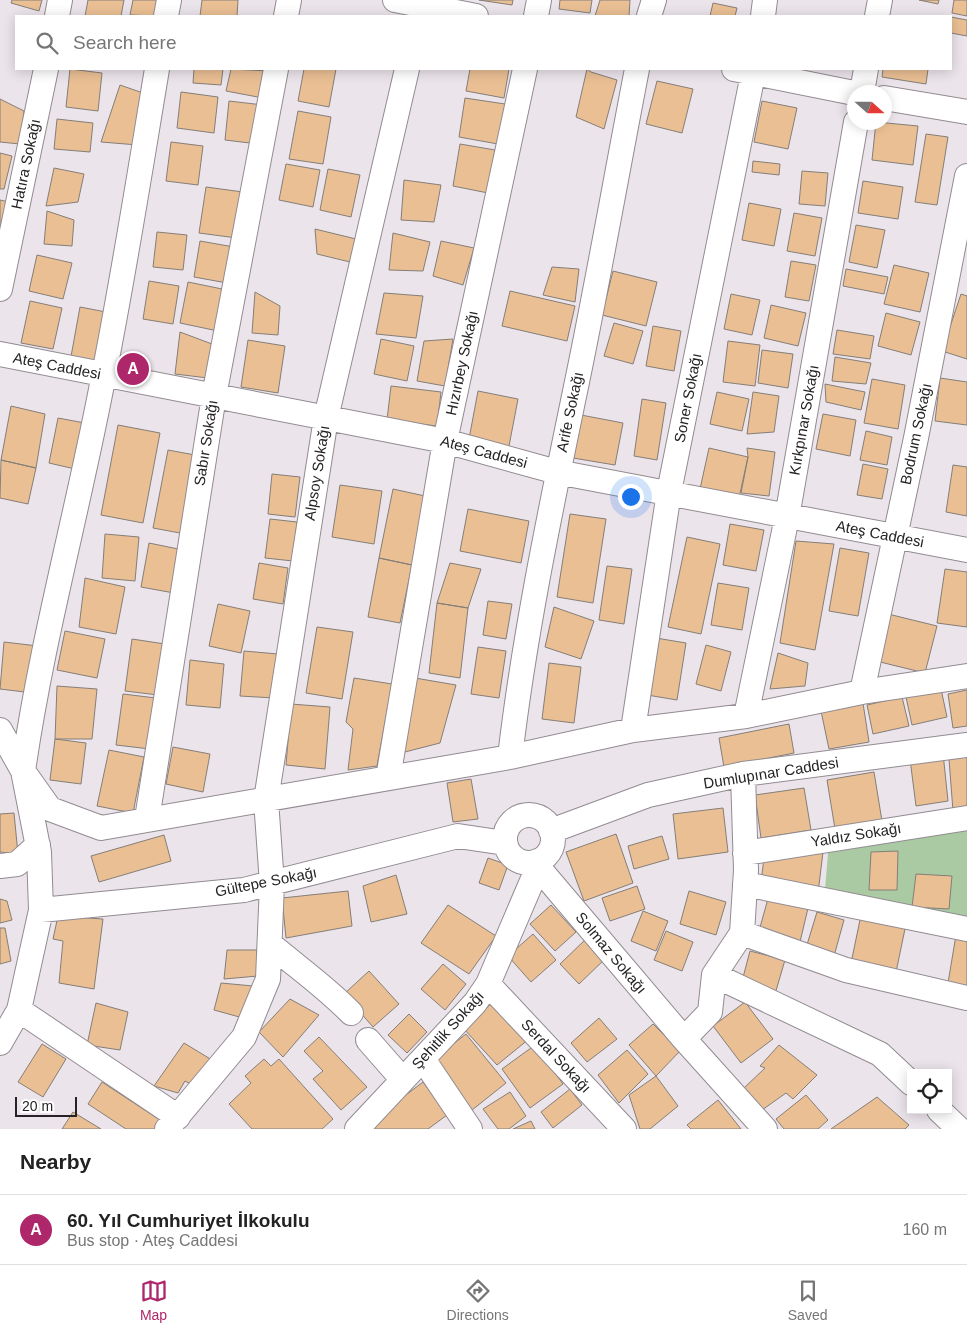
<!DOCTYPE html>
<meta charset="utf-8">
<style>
body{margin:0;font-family:Arial,sans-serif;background:#f2f2f2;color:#222}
.controls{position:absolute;right:15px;bottom:15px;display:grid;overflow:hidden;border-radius:0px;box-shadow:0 2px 12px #0003}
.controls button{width:45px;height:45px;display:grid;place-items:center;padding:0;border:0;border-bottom:1px solid #e0e0e0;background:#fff;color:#222;font:25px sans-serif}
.compass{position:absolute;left:847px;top:85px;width:45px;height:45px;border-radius:50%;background:#fff;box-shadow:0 2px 12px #0003;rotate:111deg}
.scale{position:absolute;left:15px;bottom:12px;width:62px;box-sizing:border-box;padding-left:5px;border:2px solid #252325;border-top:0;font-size:14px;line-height:18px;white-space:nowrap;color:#252325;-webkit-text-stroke:4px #fff;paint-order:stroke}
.you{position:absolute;left:630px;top:496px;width:18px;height:18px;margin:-12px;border:4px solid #fff;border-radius:50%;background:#1a73e8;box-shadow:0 0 0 8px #1a73e833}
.badge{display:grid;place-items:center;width:32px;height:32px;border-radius:50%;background:#ae276b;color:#fff;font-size:16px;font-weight:700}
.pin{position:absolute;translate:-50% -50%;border:2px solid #fff;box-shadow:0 1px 5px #0006}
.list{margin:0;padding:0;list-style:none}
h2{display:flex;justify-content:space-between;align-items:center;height:65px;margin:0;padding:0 20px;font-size:21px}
h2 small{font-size:16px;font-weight:400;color:#767676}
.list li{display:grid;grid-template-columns:32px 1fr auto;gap:15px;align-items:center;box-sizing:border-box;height:70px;padding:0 20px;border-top:1px solid #e0e0e0}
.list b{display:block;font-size:19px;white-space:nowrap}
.list p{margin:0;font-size:16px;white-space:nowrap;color:#767676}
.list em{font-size:16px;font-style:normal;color:#767676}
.icon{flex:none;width:28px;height:28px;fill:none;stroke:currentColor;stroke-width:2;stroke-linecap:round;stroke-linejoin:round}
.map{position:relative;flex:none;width:967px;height:1129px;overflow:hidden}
.search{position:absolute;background:#fff;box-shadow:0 2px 12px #0003;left:15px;right:15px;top:15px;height:55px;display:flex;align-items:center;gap:12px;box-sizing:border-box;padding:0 18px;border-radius:0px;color:#767676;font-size:19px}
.sheet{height:135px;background:#fff}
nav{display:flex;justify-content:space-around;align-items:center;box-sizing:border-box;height:70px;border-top:1px solid #e0e0e0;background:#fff;font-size:14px;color:#767676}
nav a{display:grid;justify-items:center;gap:2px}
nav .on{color:#ae276b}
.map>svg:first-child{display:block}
</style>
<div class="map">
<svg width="967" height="1129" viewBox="0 0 967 1129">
<rect width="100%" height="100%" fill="#ece4eb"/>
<path fill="#a9caa3" d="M967 823V918L825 890 828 853 895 836Z"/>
<path fill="#eabf94" stroke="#847e78" d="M12 0H42L39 11 11 3Z
M88 0H124L121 16H85Z
M133 0H158L154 16 130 15Z
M202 0H238L237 16H200Z
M479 0H513L512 5Z
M560 0H592L590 13 559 9Z
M600 0H630L629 16H595Z
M919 0H939L938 4Z
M954 0H967V16L952 13Z
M713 3 737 8 735 16H710Z
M951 17 967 20V36L951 33Z
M70 69 102 73 98 111 66 107Z
M194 69H223L221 85 193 83Z
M231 69 269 71 263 98 226 91Z
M304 69H336L329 107 298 101Z
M470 69H509L504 98 466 91Z
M587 69 591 72 617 80 604 129 576 117Z
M883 69H928L926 84 882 77Z
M657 81 693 89 682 133 646 124Z
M120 85 143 93 138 145 101 142Z
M181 92 218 97 214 133 177 128Z
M465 98 505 104 498 144 459 137Z
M0 99 24 111 20 144 0 142Z
M229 101 263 105 258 144 225 140Z
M762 101 797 108 788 149 754 142Z
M298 111 331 117 323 164 289 159Z
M57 119 93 123 90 152 54 149Z
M876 122 918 126 913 165 872 160Z
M926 134 948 137 937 205 915 202Z
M171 142 203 146 198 185 166 181Z
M460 144 495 150 488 193 453 186Z
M0 153 12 156 4 189H0Z
M753 161 780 164 779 175 752 172Z
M286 164 320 170 313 207 279 200Z
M54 168 84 174 78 202 46 206Z
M328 169 360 175 351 217 320 210Z
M802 171 828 173 825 206 799 204Z
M404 180 441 185 434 222 401 220Z
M863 181 903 187 898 219 858 213Z
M206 187 243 192 237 238 199 233Z
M0 200 9 202 0 233Z
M749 203 781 209 774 246 742 240Z
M47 211 74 220 72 246 44 244Z
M794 213 822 218 815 256 787 251Z
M856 225 885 230 877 268 849 262Z
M315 229 356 239 350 262 317 254Z
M157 232 187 235 183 270 153 267Z
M393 233 430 242 423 271 389 270Z
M200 241 234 247 227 283 194 277Z
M441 241 474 248 463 285 433 276Z
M37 255 72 263 63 299 29 291Z
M791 261 816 265 809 301 785 297Z
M894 265 929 273 920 312 884 304Z
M552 267 579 269 575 302 543 295Z
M846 269 888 277 884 294 843 286Z
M613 271 657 282 646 326 602 315Z
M149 281 179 286 173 324 143 319Z
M188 282 227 290 218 331 180 323Z
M510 291 575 306 567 341 502 326Z
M255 292 280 306 278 335 252 333Z
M384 293 423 296 416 338 376 334Z
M731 294 760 300 752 335 724 329Z
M961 294 967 296V359L942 351Z
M30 301 62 308 53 349 21 343Z
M771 305 806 313 798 346 764 338Z
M80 307 106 312 97 367 70 362Z
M886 313 920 322 911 355 878 346Z
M614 323 643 331 633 364 604 356Z
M653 326 681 331 674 371 646 366Z
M837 330 874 336 870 359 833 354Z
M180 332 212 344 208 378 175 374Z
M381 339 414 346 407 381 374 374Z
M453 339 445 386 417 381 424 341Z
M248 340 285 346 278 393 241 387Z
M728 341 760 345 755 386 723 382Z
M762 350 793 354 788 388 758 383Z
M835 357 871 363 866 384 832 381Z
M940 378 967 382V425L935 421Z
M872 379 905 385 898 429 864 423Z
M825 384 865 392 861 410 826 402Z
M391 386 441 392 437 426 387 420Z
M478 391 518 399 509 446 469 439Z
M717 392 749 399 742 431 710 424Z
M753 392 779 396 774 432 747 434Z
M642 399 666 403 657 460 634 456Z
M11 406 45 414 36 468 1 460Z
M823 414 856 420 850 456 816 449Z
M581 415 623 423 615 465 573 458Z
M58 418 85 423 75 469 49 463Z
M118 425 160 433 143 523 101 515Z
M866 431 892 437 887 465 860 460Z
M709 448 748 457 739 498 700 489Z
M747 448 775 452 769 496 741 493 748 457Z
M168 450 195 455 180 533 153 528Z
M1 460 36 468 28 504 0 498Z
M863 464 888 469 882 499 857 495Z
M953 465 967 467V516L946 512Z
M272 474 300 477 295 517 268 514Z
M340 485 382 491 374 544 332 537Z
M393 489 425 496 412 565 379 558Z
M468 509 529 521 521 563 460 551Z
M570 514 606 519 593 603 557 597Z
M270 519 297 522 293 561 265 558Z
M730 524 764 530 756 571 723 565Z
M105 534 139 537 135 581 102 578Z
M687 537 720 544 701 634 668 627Z
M796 541 834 544 815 650 780 643Z
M149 543 183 550 174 593 141 587Z
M840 548 869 553 858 616 829 611Z
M379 558 412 565 400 623 368 617Z
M259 563 288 568 283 604 253 599Z
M450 563 481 569 468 608 437 603Z
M607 566 632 569 624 624 599 620Z
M945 569 967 572V627L937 623Z
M85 578 125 587 116 634 79 627Z
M718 583 749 588 742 630 711 625Z
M488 601 512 604 506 639 483 635Z
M437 603 468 608 460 678 429 673Z
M218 604 250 611 241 653 209 646Z
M554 607 594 621 581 659 545 647Z
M884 613 937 626 925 673 872 660Z
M317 627 353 632 342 699 306 693Z
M65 631 105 639 97 678 57 670Z
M650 637 686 643 677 700 641 694Z
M132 639 165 644 158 695 125 691Z
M4 642 38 646 33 693 0 689Z
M706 645 731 652 721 691 696 684Z
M478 647 506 651 499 698 471 694Z
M244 651 278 654 274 698 240 696Z
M778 653 808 663 805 686 770 689Z
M190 660 224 664 220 708 186 705Z
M549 663 581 667 574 723 542 719Z
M354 678 392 684 377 766 348 770 353 729 346 722Z
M415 678 456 685 440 743 401 753Z
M57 686 97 689 92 739H55Z
M941 689 947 717 912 725 906 697Z
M967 690V726L953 728 948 694Z
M123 694 156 698 150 749 116 745Z
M902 697 909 726 873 734 867 705Z
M863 703 869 742 829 749 821 711Z
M291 704 330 707 325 769 286 765Z
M789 724 794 753 724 767 719 738Z
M55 739 86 743 81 784 50 780Z
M173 747 210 754 203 792 166 784Z
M109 750 144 757 133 813 97 806Z
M943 753 948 801 916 806 910 759Z
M967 757V809L953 811 949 759Z
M874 772 882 821 835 829 827 780Z
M471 779 478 819 453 822 447 783Z
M804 788 811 830 761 838 755 795Z
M723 808 728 852 678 859 673 814Z
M14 813 18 854 0 852V814Z
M616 834 633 883 584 901 566 852Z
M164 835 171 861 99 882 91 856Z
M662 836 669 859 634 869 628 846Z
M898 851 897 890H869L871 852Z
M823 852 818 893 761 882 764 858Z
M488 858 508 865 499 890 479 883Z
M916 874 952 876 949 909 912 907Z
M396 875 407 914 371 922 363 886Z
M637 886 645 909 610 921 602 898Z
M348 891 352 926 286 938 282 898Z
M689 891 726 902 716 935 680 924Z
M769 895 809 904 800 942 759 931Z
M0 899 7 901 12 920 0 923Z
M448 905 496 936 469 974 421 943Z
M551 905 576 932 555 951 530 924Z
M643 911 668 921 656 951 631 941Z
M817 912 844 920 834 956 806 948Z
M861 915 906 924 895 977 850 968Z
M58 916 103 919 94 989 59 983 63 941 53 939Z
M0 928H5L11 961 0 964Z
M666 931 693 942 682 971 654 960Z
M533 934 556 960 531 982 508 956Z
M956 935 967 936V993L947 989Z
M587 938 606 958 579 984 560 964Z
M227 950H257L258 976 224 979Z
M750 951 785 960 775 994 741 985Z
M443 964 466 984 445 1010 421 989Z
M369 971 399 1004 373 1027 344 994Z
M221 983 253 986 243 1018 214 1010Z
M290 999 319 1015 283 1057 259 1032Z
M495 1000 529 1039 497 1065 464 1029Z
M745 1002 773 1039 741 1063 713 1026Z
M96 1003 128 1012 120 1050 87 1045Z
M409 1014 427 1032 407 1053 388 1035Z
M599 1018 617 1039 587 1062 571 1043Z
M653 1024 680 1051 656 1076 629 1045Z
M466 1034 506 1083 472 1110 433 1060Z
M319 1037 367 1087 341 1110 313 1079 323 1071 304 1051Z
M184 1043 212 1060 194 1086 185 1081 178 1093 154 1086Z
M42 1044 66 1059 43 1097 18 1082Z
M535 1045 563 1084 530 1108 502 1069Z
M779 1045 817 1075 793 1099 786 1093 762 1110 744 1088 765 1068 760 1066Z
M627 1050 648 1074 619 1103 598 1075Z
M264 1059 271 1066 279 1059 333 1119 322 1129H252L229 1104 251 1083 245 1076Z
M656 1076 678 1106 650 1129H640L629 1095Z
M102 1082 163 1122 158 1129H126L88 1104Z
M423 1082 447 1115 428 1129H361Z
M570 1089 582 1105 553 1128 541 1112Z
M510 1092 526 1116 509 1129H498L483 1109Z
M806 1095 828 1120 818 1129H784L776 1119Z
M877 1097 909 1125 905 1129H831Z
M718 1100 741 1129H691L687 1125Z
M73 1112 101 1129H62Z
M531 1121 535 1129H513Z"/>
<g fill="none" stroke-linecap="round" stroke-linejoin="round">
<g stroke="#928b91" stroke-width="26">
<path id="minor" d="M395 0 476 16
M57 16 60 0
M166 16 169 0
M286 16 289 0
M536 16 539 0
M649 16 654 0
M763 16 765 0
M877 16 880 0
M157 69C140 171 124 273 104 374 79 507 42 638 23 771L50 809 101 828 510 757 633 730 746 716 862 692 967 676
M734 69 854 93
M862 92 866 69
M884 98 967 112
M0 289 46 69
M0 354 445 441 557 472 967 550
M862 692 916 438 967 176
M746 716 787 517 856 122
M0 730 23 771 39 852 41 910 19 1010 0 1043
M633 730 669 492 754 69
M510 757C525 629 552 503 578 377 599 275 617 172 637 69
M743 774 746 870 742 933 846 970 967 998
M388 778 445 441 525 69
M505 839a24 24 0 1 1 48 0a24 24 0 1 1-48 0Z
M147 819 214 396 276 69
M551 831 648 795 743 774 967 745
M745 853 967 818
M0 866 17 864 38 845
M538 867 684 1039
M745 884 967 929
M41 910 244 890 458 836 505 843
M742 933 714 975 710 1012 684 1039 765 1129
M270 944C297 967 326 987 351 1013
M714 975 880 1054 911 1083
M488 984 624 1129
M19 1010 178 1117
M368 1040 403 1080
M423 1059 470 1129
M939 1110 959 1129
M167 1129 244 1037 268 979 272 884 266 800 326 418 407 69
M357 1129 475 1003 488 984 538 867 537 861"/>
</g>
<use href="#minor" stroke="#fff" stroke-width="24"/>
</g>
<g text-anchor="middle" stroke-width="4" stroke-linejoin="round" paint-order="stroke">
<g font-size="15" fill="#252325" stroke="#fff">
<text transform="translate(26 164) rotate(-78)" y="5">Hatıra Sokağı</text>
<text transform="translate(462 363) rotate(-78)" y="5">Hızırbey Sokağı</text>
<text transform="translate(57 366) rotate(11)" y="5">Ateş Caddesi</text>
<text transform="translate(688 398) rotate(-79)" y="5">Soner Sokağı</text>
<text transform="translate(570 412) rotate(-78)" y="5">Arife Sokağı</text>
<text transform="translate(804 420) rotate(-80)" y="5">Kırkpınar Sokağı</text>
<text transform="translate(916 434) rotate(-78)" y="5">Bodrum Sokağı</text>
<text transform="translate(206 443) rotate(-81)" y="5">Sabır Sokağı</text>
<text transform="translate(484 452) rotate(15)" y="5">Ateş Caddesi</text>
<text transform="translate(317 473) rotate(-81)" y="5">Alpsoy Sokağı</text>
<text transform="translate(880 534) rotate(11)" y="5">Ateş Caddesi</text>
<text transform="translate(771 773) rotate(-9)" y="5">Dumlupınar Caddesi</text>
<text transform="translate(856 835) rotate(-9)" y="5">Yaldız Sokağı</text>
<text transform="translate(266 882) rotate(-11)" y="5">Gültepe Sokağı</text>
<text transform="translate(611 953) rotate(50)" y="5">Solmaz Sokağı</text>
<text transform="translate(448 1030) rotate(-48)" y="5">Şehitlik Sokağı</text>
<text transform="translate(556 1056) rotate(47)" y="5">Serdal Sokağı</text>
</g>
</g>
</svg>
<div class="controls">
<button><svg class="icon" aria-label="locate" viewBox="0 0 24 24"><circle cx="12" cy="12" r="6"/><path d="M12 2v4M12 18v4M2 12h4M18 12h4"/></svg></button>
</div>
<svg class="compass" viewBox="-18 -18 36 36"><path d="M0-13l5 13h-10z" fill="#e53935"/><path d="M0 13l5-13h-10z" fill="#767676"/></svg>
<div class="scale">20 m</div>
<div class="you"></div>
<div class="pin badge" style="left:133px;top:369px">A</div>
<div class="search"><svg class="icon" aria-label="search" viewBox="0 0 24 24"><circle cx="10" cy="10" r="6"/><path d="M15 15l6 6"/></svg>Search here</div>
</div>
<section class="sheet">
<h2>Nearby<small></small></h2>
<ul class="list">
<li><span class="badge">A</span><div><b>60. Yıl Cumhuriyet İlkokulu</b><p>Bus stop · Ateş Caddesi</p></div><em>160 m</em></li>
</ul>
</section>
<nav>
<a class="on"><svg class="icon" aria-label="map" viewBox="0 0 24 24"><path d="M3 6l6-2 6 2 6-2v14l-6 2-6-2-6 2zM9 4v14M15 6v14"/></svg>Map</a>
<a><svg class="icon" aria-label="directions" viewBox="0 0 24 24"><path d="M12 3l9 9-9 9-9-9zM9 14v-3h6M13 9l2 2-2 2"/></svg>Directions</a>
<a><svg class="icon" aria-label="saved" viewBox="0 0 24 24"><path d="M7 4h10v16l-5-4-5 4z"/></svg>Saved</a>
</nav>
